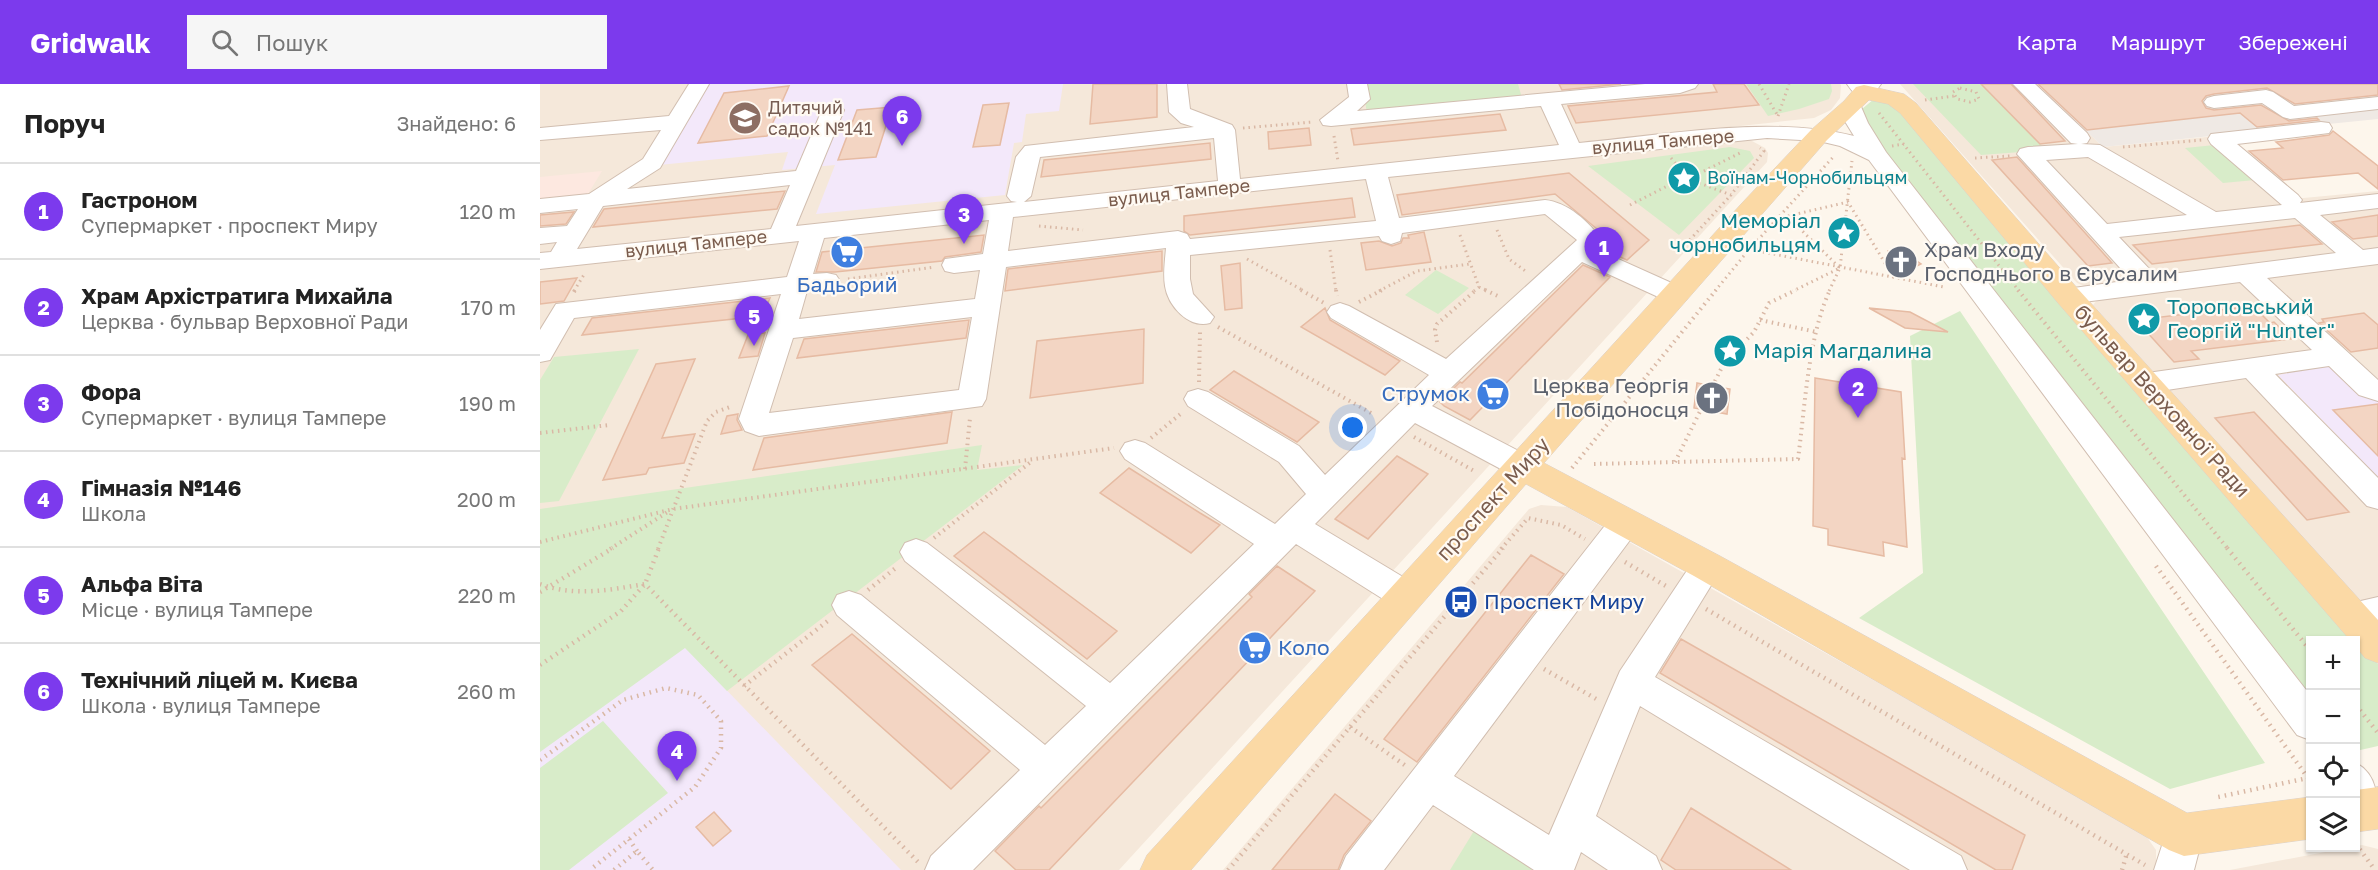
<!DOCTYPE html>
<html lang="uk">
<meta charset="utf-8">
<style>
body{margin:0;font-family:"Golos Text",sans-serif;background:#f6f6f6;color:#222}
.controls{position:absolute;right:18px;bottom:18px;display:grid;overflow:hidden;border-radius:0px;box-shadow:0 2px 4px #0004}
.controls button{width:54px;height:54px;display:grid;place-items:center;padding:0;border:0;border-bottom:2px solid #e0e0e0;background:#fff;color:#222;font:30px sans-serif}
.you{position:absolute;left:813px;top:344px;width:21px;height:21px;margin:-15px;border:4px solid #fff;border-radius:50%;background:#1a73e8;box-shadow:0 0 0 9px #1a73e833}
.badge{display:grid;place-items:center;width:39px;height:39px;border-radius:50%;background:#7c3aed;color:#fff;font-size:20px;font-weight:700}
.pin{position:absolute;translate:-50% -50px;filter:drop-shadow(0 2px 3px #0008)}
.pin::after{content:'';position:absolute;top:32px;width:21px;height:18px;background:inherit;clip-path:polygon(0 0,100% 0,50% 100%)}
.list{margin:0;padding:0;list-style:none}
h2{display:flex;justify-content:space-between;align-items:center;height:78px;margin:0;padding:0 24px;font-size:26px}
h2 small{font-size:20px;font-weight:400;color:#767676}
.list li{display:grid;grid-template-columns:39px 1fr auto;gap:18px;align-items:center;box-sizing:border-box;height:96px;padding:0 24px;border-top:2px solid #e0e0e0}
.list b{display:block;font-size:22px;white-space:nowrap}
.list p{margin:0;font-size:20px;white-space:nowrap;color:#767676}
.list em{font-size:20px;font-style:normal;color:#767676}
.icon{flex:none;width:33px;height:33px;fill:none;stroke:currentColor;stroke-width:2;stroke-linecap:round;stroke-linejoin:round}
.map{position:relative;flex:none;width:1838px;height:786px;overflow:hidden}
header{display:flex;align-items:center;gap:36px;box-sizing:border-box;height:84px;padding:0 30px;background:#7c3aed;color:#fff}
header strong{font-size:28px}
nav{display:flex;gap:33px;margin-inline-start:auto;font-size:21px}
.search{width:420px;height:54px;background:#f6f6f6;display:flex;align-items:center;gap:15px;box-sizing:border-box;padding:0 21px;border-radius:0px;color:#767676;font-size:22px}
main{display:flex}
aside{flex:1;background:#fff}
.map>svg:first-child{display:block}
</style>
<header>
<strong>Gridwalk</strong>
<div class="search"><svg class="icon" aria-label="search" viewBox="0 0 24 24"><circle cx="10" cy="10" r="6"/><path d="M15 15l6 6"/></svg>Пошук</div>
<nav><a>Карта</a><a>Маршрут</a><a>Збережені</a></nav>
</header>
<main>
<aside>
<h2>Поруч<small>Знайдено: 6</small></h2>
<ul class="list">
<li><span class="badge">1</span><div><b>Гастроном</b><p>Супермаркет · проспект Миру</p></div><em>120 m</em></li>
<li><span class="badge">2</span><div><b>Храм Архістратига Михайла</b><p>Церква · бульвар Верховної Ради</p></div><em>170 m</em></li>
<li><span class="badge">3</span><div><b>Фора</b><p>Супермаркет · вулиця Тампере</p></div><em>190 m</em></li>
<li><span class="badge">4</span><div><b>Гімназія №146</b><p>Школа</p></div><em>200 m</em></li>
<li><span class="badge">5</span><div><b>Альфа Віта</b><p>Місце · вулиця Тампере</p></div><em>220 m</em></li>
<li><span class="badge">6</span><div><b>Технічний ліцей м. Києва</b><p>Школа · вулиця Тампере</p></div><em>260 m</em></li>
</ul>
</aside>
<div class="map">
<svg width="1838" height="786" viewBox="0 0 1838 786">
<rect width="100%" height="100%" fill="#fdf6ec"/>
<path fill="#f5e8da" d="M0 0H1300L1301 1 1300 14 1291 26 1274 34 0 170Z
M1360 0H1497L1563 63 1677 52 1753 115 1838 107V168L1549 204 1537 199Z
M1196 54 1212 57 1225 64 1228 69 1227 78 579 786H0V183Z
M1838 177V537L1553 221 1559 214Z
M1001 421 1027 423 1604 749 1616 766V786H683L989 425Z
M1822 761 1838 765V786H1690Z"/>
<path fill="#fde8e0" d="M62 87 39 125 0 129V93Z"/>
<path fill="#efe9e4" d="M1497 0H1838V35L1563 63Z"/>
<path fill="#f3e8fa" d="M164 0H523L519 27 486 30 482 58 474 59 465 111 276 130 295 81 242 86 248 68 119 81Z
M1795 279 1838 312V393L1738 291Z
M108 525 361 786H0V599Z"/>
<path fill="#d8ecc9" d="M822 0H978L982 14 827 29Z
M1206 0H1291L1292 7 1289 15 1259 25 1228 32Z
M1373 0H1441L1506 66 1441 71Z
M1334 15 1355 19 1838 580V662L1816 667V556H1770V610L1326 48 1322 25Z
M1675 61 1715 96 1683 99 1645 64Z
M1190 63 1210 67 1214 74 1139 151 1048 82Z
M896 186 929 204 898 230 865 211Z
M1420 227 1725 679 1630 705 1319 534 1383 489 1370 252Z
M99 265 19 417 0 419V296L14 273Z
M442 361 437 386 483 381 187 607 145 564 0 668V425Z
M63 637 128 709 29 786H0V684Z
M937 742 996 778 991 786H910Z"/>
<path fill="#f3d5c3" stroke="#e6bba3" stroke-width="1.5" d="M553 0H617V33L550 40Z
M1019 0H1081L1022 6Z
M1173 0H1204L1219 21 1036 39 1028 22 1177 8Z
M1441 0H1471L1525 57 1500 60Z
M1498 0H1838V11L1755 20 1727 4 1674 10 1666 12 1662 17 1666 24 1674 26 1721 21 1749 37 1777 34 1779 36 1717 43 1700 29 1547 46Z
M249 2 227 52 158 59 184 9Z
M469 19 460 61 433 63 443 21Z
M352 23 336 73 298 76 317 26Z
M960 30 966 46 814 61 811 45Z
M769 44 771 61 729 65 728 48Z
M1793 47 1838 82V105L1818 89 1743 96 1709 67 1743 64 1736 58 1789 51Z
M670 59 671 75 501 93 504 76Z
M1477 73 1572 179 1548 182 1452 76Z
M1029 89 1109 156 1087 176 1060 164 1069 155 1015 110 862 131 857 111Z
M245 107 237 125 53 143 64 125Z
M812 114 815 133 650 151 644 147V132Z
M34 128 26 140 0 142V131Z
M1838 131V152L1813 155 1792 138Z
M1760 141 1782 160 1612 180 1593 161Z
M884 148 891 178 826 186 821 159 839 157 852 162 861 159 863 154H869L868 151Z
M444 151 441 168 405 173 402 177 295 188H276L282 168Z
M622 167V187L465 207 468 185Z
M1348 167 1365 169 1381 180 1367 187 1356 186 1349 181Z
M700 179 702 224 685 226 681 182Z
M1043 181 1070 193 930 336 904 322 900 318 920 298 922 299Z
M37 194 24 217 0 220V198Z
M230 214 222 232 42 251 52 234Z
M1713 222 1730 239 1734 238 1751 255 1651 267 1659 275 1634 278 1596 236Z
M785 224 790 236 860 277 845 291 761 243Z
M1329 224 1370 228 1408 248 1365 244Z
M1824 229 1838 241V264L1811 268 1779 239 1784 238 1782 235Z
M429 236 426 254 257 274 264 255Z
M604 245 603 299 490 314 497 257Z
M225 249 218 272 199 274 208 251Z
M155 275 122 354 155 350 144 379 109 384 106 390 63 396 116 280Z
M694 287 779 338 757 358 670 306Z
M1275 294 1361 308 1365 375 1362 374 1367 463 1343 458 1344 472 1288 461V445L1273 442Z
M1157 299 1190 305 1187 330 1154 324Z
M1838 320V372L1793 326Z
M412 328 407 359 213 386 224 354Z
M1714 328 1809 428 1767 436 1675 334Z
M198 330 197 336 202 346 181 350 187 332Z
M857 372 888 390 828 455 795 435Z
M589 384 660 429 680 441 651 469 560 409Z
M444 448 577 547 547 575 414 472Z
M991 471 1024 490 877 678 844 655Z
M737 482 775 507 509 786H476L455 767 499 722 501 724 712 513 709 510Z
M312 550 450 667 411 705 272 581Z
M1141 555 1485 751 1472 786H1456L1120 589Z
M795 710 831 737 804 771 798 786H732Z
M1151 724 1251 786H1136L1121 776Z
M174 728 191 747 173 762 156 743Z"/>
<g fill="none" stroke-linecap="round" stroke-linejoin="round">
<g stroke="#d1beb0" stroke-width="2">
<path id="minor" d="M149 0H169L120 84 87 105 256 87 282 26 286 22 293 20 300 22 304 26 256 142 477 118 471 117 467 112 476 73 485 62 654 43 641 39 629 28 627 0H647L650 25 692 41 695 46 700 95 1019 61 1001 22 791 42 783 41 780 36 809 13 807 0H827L830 15 817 27 1105 0H1158L1155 4 1140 9 1021 20 1039 59C1127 51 1229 31 1314 52L1306 39 1302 22 1305 18 1312 16 1319 18 1328 39 1346 68 1770 611V656L1757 651 1329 76 1300 62 1279 57 1227 54 848 93 859 134 1005 116C1027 118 1050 138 1062 157L1056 165 1145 205 1149 211 1145 217 1136 219 1127 217 1042 178 892 322 994 375 998 383 994 391 983 394 972 391 875 339 775 440 878 502 882 512 878 522 866 526 854 522 756 460 433 786H385L391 772 480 686 297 531 292 521 297 511 309 507 321 511 505 661 546 622 365 477 360 468 365 459 376 455 387 459 570 599 714 460 585 375 580 367 585 359 595 356 605 359 735 440 766 410 739 378 648 322 644 315 648 308 658 305 668 308 759 362 785 391 889 291 791 234 787 228 791 222 800 219 809 222 906 275 1037 156 1005 130 862 149 860 157 851 160 842 157 839 152 650 171V195L653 210 674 233 670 239C649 245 628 222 625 202 623 190 625 176 626 164L466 183 446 315 442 322 219 352 205 347 199 335 241 210 34 234 10 276 0 278V246L16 220 247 193 259 157 0 185V169L11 168 17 158 0 160V144L27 142 38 125 0 129V115L49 110 103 75 121 46 0 56V44L129 32ZM674 54 678 97 484 118 491 112 500 73ZM826 95 836 137 650 155 647 150 638 147 468 167 473 133ZM250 101 231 145 37 165 63 122ZM449 136 443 170 405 175 402 181 405 187 414 189 440 186 435 215 259 235 267 207 296 203 300 197 296 191 287 189 273 190 284 154ZM432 233 419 306 229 329 253 254Z
M1307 0H1341C1329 18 1319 18 1307 0Z
M1473 0H1495L1547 49 1550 54 1547 59 1541 60 1560 61 1676 128 1742 121 1671 60 1668 55 1671 50 1781 38 1789 39 1792 44 1789 49 1781 50 1697 60 1758 111 1762 116 1760 119 1838 110V124L1780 131 1823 166 1838 164V180L1727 194 1838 296V317L1819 311 1789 282 1735 290 1838 394V425L1827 422 1706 294 1607 309 1597 306 1593 299 1597 292 1607 289 1772 266 1700 198 1528 220 1519 218 1515 212 1519 206 1591 196 1477 70 1480 65 1488 63 1538 60 1531 59ZM1548 73 1647 131 1567 140 1506 76ZM1755 134 1796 169 1616 192 1579 153Z
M1726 6 1733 8 1754 22 1838 13V25L1750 35 1743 33 1722 19 1674 24 1667 22 1664 18 1667 14 1674 12Z
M1085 426 1096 430 1101 439 1096 448 914 692 1009 751 1080 587 1156 473 1167 469 1178 473 1183 482 1115 593 1421 772 1427 786H1370L1100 622 1056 732 1116 772 1122 786H1068L1041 768 1034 786H994L893 721 844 786H800L806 772 1074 430Z
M1838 513V541L1811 546 1799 542 1794 532 1799 522Z
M1816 679C1838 691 1838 714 1838 743L1825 737 1816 726Z
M1644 732 1658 737 1663 751 1654 786H1614L1630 737Z"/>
</g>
<g stroke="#dad1cd" stroke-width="1">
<path id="major" d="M1324 1 1364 10 1376 19 1538 205 1838 536V579L1825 574 1816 563V556H1810L1518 219 1360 29 1348 20 1329 16 1287 56 1004 379 1180 472 1647 729 1770 713V755L1644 772 1629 766 1154 492 986 400 651 786H600L607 771 1202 119 1271 46 1304 17 1316 3Z
M1838 703V745L1816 748V706Z"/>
</g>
<path stroke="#d9b8a5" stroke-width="3" stroke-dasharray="1.5 4" stroke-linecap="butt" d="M1219 0 1238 32
M1420 4 1436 8 1439 15 1430 18 1417 15 1413 8Z
M1385 16 1414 12
M1339 29 1479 207
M1238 32 1249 0
M703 44 773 38
M794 52 798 77
M1352 62 1364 60
M1583 63 1662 56
M1131 74 1143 88
M1435 74 1470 72
M1140 88H1147L1155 94 1153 99 1147 101 1135 98 1132 92Z
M1154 92 1202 68
M1154 97 1191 111 1224 67 1220 64
M1090 121 1135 98
M1247 132 1300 184 1253 207
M1248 132 1308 118 1354 194
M499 142 543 146
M957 146 969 175 988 189
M920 151 939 203 934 207
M1146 160 1191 111
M790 166 796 207
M1223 168 1404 203
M707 175 764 207
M1470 194 1488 198
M308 195 395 183
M939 203 948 207
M34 207 45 189
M839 207 877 187 930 180
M1175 207 1207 168 1295 71
M1289 207 1300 184 1312 77"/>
<path stroke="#d9b8a5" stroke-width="4" stroke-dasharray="1.5 4.5" stroke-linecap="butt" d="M761 206 784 219
M796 206 797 212
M945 206 960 213
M1478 206 1688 465
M34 208 35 206
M819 218 842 206
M1220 236 1277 248
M678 243 833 330
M897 258 895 246 897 240 936 206
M659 298 660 248
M0 349 69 341
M874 353 936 388
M611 354 643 328
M1135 378 1184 279 1214 248 1229 219 1256 206
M1054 380 1258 375C1265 323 1268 253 1290 206
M1032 384 1176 206
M425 385 430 334
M394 454 492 377
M0 458 133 425 574 364
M70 465 129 427
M118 465 167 337 176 328 193 322
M961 465 988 434 1021 441 1045 455"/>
<path stroke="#d9b8a5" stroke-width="4.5" stroke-dasharray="1.5 5" stroke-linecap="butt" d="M1687 464 1770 566
M1085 478 1126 502
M1616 482 1768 694 1678 713
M0 500C35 513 69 506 105 500L379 779
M328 506 357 483
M0 508 73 464
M1166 525 1605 781
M0 581 81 527 105 500 119 464
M1004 585 1058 616
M204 602 289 536
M1816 621 1838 649
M810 643 866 682
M0 676 83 616 126 604 158 611 181 637V664L155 703 50 786
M1770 693 1768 694 1770 698
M89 755 97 767
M1816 760 1835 786
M74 786 97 767 113 786
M688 786 963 464
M1582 786 1587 769"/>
<use href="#minor" fill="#fff" fill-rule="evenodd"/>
<use href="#major" fill="#fbd9a5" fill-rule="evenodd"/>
</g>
<defs>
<g id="school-disc" transform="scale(1.725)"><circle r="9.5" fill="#8d6e63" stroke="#fffaf3"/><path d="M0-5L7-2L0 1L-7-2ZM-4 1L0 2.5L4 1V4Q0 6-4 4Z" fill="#fff"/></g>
<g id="sight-disc" transform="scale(1.725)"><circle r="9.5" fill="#0f9aa8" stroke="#fffaf3"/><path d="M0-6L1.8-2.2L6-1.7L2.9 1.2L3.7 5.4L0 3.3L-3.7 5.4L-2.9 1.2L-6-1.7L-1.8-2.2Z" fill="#fff"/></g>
<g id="supermarket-disc" transform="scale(1.725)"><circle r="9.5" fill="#3f7fe0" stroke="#fffaf3"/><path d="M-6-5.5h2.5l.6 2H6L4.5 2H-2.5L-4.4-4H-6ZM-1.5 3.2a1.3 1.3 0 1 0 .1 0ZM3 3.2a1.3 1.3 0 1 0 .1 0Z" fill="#fff"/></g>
<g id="church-disc" transform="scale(1.725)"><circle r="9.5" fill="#6b7280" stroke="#fffaf3"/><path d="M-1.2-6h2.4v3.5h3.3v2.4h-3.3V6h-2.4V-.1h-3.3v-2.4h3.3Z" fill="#fff"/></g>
<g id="bus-disc" transform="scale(1.725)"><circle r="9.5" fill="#1a4fb4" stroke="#fffaf3"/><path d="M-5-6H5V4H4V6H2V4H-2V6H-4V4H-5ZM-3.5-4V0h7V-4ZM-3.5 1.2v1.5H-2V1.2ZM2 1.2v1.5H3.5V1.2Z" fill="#fff"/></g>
</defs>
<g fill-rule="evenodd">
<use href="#school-disc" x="205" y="34"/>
<use href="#sight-disc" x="1144" y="94"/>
<use href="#sight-disc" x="1304" y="149"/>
<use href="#supermarket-disc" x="307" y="168"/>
<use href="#church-disc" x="1361" y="178"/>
<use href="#sight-disc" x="1604" y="235"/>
<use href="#sight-disc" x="1190" y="267"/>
<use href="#supermarket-disc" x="953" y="310"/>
<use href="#church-disc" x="1172" y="314"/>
<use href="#bus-disc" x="921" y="518"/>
<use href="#supermarket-disc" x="715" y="564"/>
</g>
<g text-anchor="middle" stroke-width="4.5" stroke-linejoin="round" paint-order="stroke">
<g font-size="18" fill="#785e54" stroke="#fffaf3" text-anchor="start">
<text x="228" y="30">Дитячий<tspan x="228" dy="21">садок №141</tspan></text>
</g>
<g font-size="18" fill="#7a5c4d" stroke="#fffaf3">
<text transform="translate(1123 58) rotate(-5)" y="6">вулиця Тампере</text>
<text transform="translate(639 109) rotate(-6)" y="6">вулиця Тампере</text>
<text transform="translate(156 160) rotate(-6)" y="6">вулиця Тампере</text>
</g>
<g font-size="18" fill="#0d838f" stroke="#fffaf3" text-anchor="start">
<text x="1167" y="100">Воїнам-Чорнобильцям</text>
</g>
<g font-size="21" fill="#0d838f" stroke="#fffaf3" text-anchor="start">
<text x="1281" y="144" text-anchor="end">Меморіал<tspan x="1281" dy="24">чорнобильцям</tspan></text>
<text x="1627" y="230">Тороповський<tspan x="1627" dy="24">Георгій "Hunter"</tspan></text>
<text x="1213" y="274">Марія Магдалина</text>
</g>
<g font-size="21" fill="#5b616d" stroke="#fffaf3" text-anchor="start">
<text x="1384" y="173">Храм Входу<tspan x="1384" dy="24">Господнього в Єрусалим</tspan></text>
<text x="1149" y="309" text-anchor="end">Церква Георгія<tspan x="1149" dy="24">Побідоносця</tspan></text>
</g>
<g font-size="21" fill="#366cbe" stroke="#fffaf3">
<text x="307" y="208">Бадьорий</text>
<text x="930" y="317" text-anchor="end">Струмок</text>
<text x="738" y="571" text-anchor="start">Коло</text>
</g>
<g font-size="21" fill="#7a5c4d" stroke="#fffaf3">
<text transform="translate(1622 317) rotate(48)" y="7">бульвар Верховної Ради</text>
<text transform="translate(953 415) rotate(-48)" y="7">проспект Миру</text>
</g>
<g font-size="21" fill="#164399" stroke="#fffaf3" text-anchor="start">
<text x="944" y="525">Проспект Миру</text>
</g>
</g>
</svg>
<div class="controls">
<button>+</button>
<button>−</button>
<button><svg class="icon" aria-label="locate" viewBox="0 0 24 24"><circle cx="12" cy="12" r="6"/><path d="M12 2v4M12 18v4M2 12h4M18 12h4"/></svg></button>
<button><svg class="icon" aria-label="layers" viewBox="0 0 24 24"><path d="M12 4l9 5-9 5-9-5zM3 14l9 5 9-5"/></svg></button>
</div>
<div class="you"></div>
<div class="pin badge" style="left:1064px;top:193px">1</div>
<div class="pin badge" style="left:1318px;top:334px">2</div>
<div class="pin badge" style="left:424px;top:160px">3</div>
<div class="pin badge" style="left:137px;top:697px">4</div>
<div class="pin badge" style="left:214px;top:262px">5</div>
<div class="pin badge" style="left:362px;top:62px">6</div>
</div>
</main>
